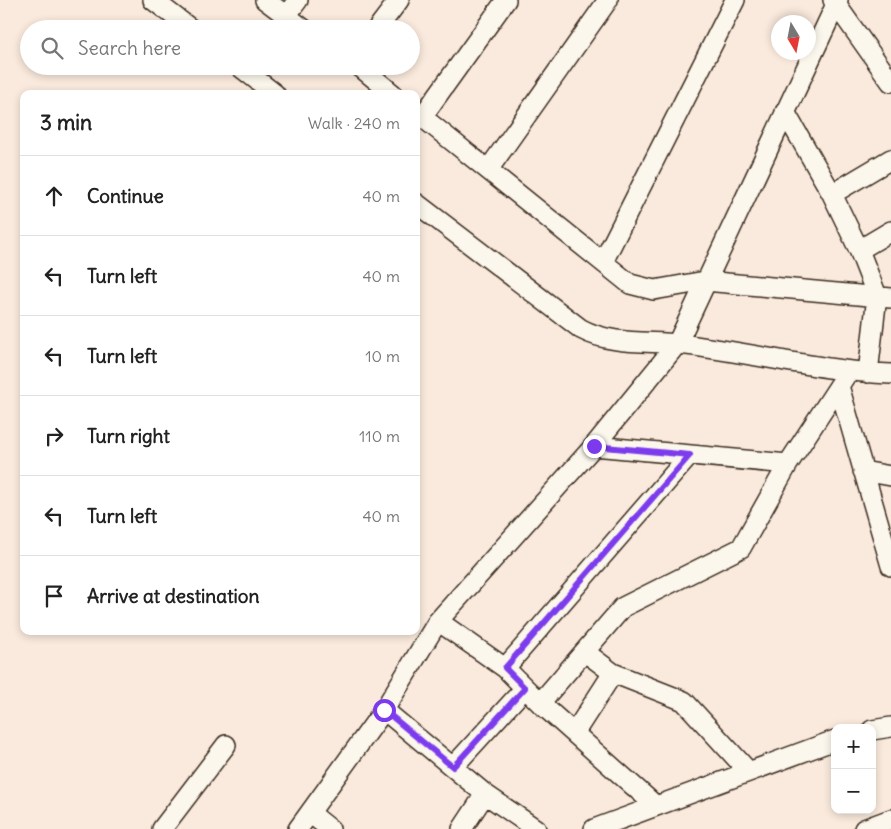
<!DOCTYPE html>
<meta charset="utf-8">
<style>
body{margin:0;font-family:Delius,sans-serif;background:#f2f2f2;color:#222}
.controls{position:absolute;right:15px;bottom:15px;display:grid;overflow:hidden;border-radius:10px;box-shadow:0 2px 8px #0003}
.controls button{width:45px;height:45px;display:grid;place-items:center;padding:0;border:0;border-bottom:1px solid #e0e0e0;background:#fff;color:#222;font:25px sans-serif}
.compass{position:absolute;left:771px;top:15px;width:45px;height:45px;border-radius:50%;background:#fff;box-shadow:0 2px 8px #0003;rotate:170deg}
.stop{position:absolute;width:15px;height:15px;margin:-11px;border:4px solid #7c3aed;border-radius:50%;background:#fff}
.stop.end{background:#7c3aed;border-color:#fff;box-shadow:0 1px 5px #0008}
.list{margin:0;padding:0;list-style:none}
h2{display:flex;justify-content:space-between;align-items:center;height:65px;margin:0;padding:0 20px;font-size:21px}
h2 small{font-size:16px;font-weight:400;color:#767676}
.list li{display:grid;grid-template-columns:32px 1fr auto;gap:15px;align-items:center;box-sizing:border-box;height:80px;padding:0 20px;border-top:1px solid #e0e0e0}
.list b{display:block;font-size:19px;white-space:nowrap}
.list em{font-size:16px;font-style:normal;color:#767676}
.icon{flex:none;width:28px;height:28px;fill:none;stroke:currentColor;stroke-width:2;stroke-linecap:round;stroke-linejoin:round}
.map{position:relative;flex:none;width:891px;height:829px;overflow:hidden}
.search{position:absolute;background:#fff;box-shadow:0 2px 8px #0003;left:20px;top:20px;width:400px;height:55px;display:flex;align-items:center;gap:12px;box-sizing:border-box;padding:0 18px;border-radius:28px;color:#767676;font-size:19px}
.panel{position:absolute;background:#fff;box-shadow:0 2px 8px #0003;left:20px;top:90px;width:400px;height:545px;border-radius:10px}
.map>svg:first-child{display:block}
</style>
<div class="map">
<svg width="891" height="829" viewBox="0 0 891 829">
<rect width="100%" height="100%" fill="#faeadd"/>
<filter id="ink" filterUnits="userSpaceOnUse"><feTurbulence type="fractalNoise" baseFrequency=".02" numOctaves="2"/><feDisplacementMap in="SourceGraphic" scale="10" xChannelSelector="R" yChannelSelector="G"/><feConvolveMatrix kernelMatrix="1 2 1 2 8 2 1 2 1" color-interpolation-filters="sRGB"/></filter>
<g filter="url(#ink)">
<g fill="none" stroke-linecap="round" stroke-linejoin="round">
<g stroke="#3b2a1e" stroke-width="22">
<path id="minor" d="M153 0 191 29
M265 0 304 29
M833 0 891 82
M286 16 298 0
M377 29 399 0
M239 66 275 94
M359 66 393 94
M416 112 630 284 654 290 705 281 891 298
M785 112 832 194 859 250 877 296 868 373
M422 117 506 0
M488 170 608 0
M832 194 891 159
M416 203 581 329C611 345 645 341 679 344 750 352 819 371 891 374
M859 250 891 231
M603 262 735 0
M839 386 891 566
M594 446 788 464
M863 471 891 476
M438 621 505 668 540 703 623 607 741 548 788 464 848 372
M585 652 613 673 684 701 748 771
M505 668 690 455
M540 703 656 806
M384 710 485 794 536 829
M872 730 891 727
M575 732 613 673
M453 767 525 688
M310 813 330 829
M162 829 226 745
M298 829 384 710 438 621 594 446 677 344 838 0
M462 829 485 794
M594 829 835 740
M864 829 891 819"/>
</g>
<use href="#minor" stroke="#fbf7ec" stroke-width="19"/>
</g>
</g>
<g fill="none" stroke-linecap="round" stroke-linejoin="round" filter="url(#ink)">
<path stroke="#7c3aed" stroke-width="6" d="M384 710 453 767 525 688 505 668 690 455 594 446"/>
</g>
</svg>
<div class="controls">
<button>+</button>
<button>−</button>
</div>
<svg class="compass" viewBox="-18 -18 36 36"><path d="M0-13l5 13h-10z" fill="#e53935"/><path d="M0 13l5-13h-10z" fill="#767676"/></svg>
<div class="stop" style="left:384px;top:710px"></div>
<div class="stop end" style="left:594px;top:446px"></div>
<div class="search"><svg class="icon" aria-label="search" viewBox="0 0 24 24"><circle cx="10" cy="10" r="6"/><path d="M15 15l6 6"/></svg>Search here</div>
<section class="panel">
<h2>3 min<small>Walk · 240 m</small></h2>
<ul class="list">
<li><svg class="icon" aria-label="ahead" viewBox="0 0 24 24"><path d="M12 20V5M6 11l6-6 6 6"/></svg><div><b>Continue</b></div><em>40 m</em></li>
<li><svg class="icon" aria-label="left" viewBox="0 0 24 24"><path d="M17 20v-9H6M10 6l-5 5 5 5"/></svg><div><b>Turn left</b></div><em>40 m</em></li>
<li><svg class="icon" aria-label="left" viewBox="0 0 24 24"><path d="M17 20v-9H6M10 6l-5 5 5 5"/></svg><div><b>Turn left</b></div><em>10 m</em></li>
<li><svg class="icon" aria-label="right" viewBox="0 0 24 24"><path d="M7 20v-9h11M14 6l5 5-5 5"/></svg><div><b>Turn right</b></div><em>110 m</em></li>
<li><svg class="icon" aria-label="left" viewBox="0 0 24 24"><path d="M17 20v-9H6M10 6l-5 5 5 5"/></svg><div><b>Turn left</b></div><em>40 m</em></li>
<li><svg class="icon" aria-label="arrive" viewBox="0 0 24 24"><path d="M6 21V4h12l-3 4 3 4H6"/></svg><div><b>Arrive at destination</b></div></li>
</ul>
</section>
</div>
